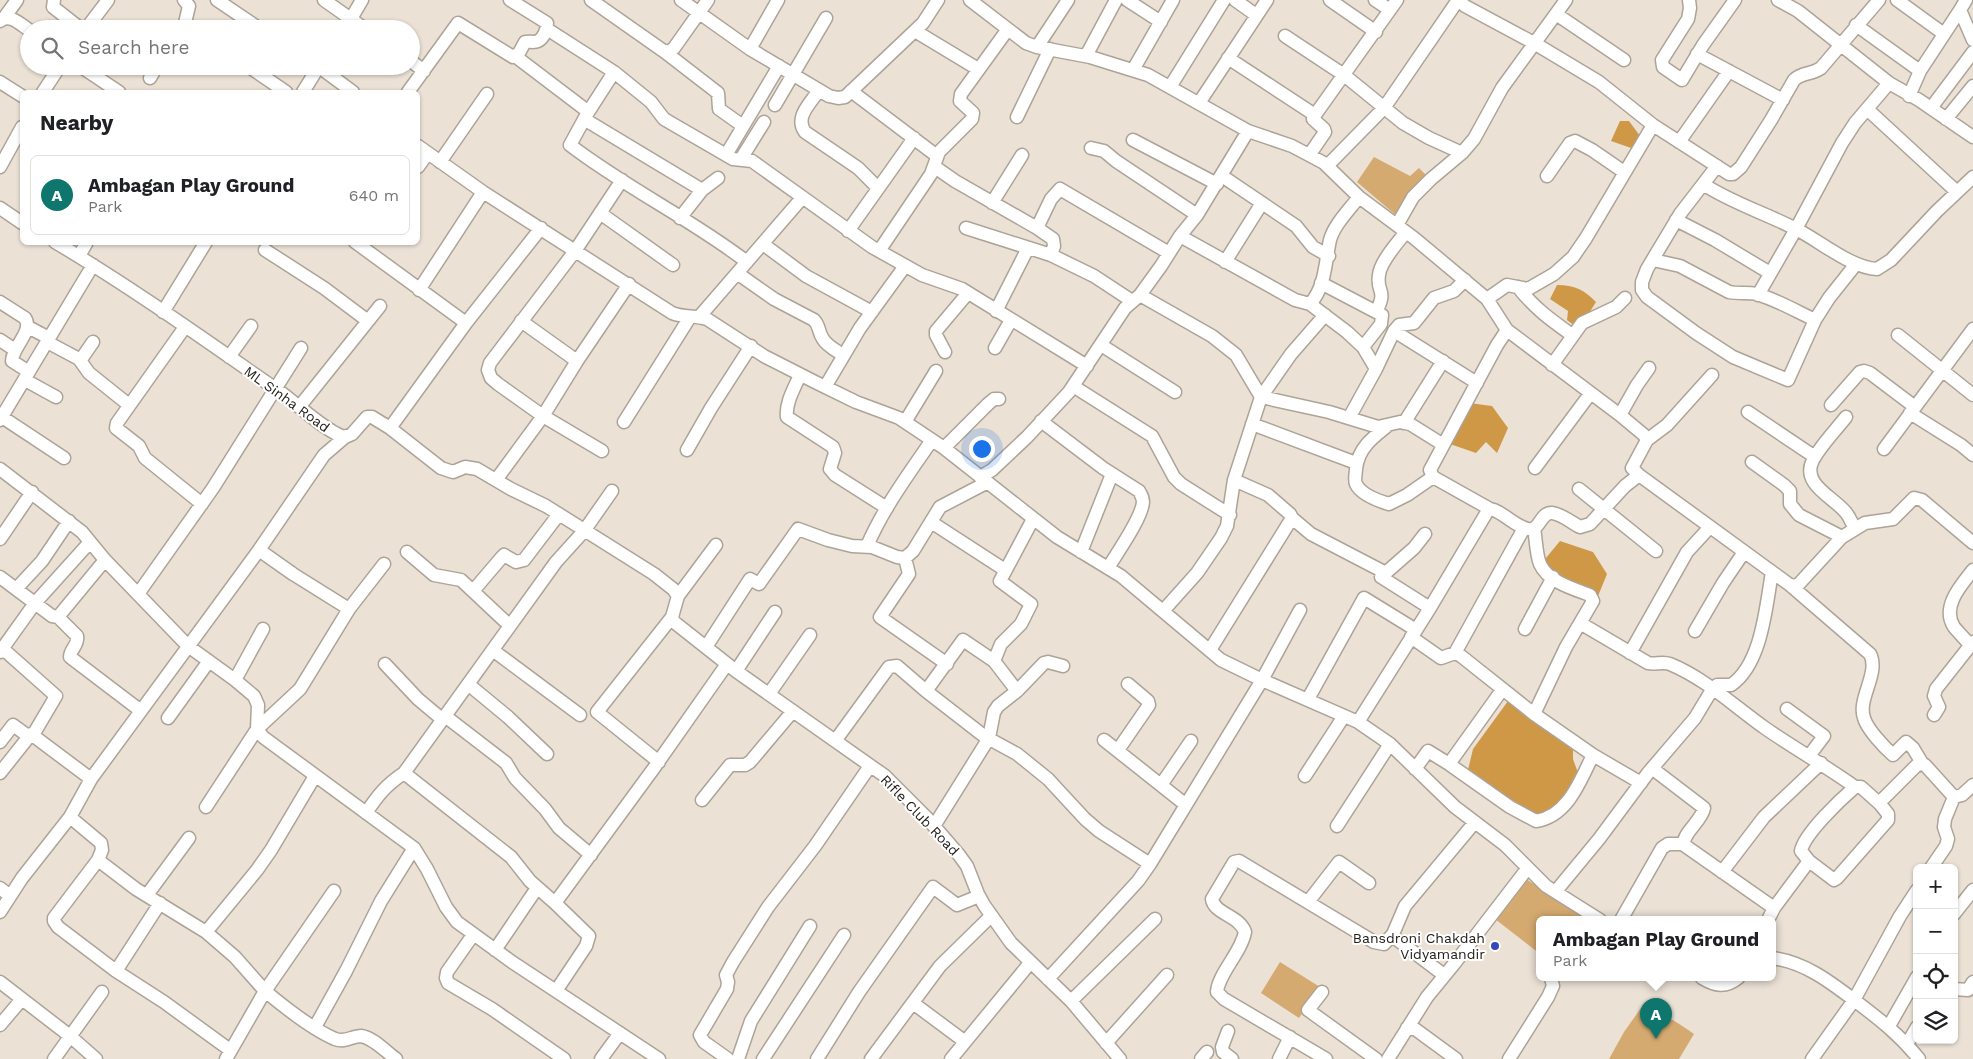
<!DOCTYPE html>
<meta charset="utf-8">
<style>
body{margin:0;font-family:"Work Sans",sans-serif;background:#f2f2f2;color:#202124}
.controls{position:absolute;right:15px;bottom:15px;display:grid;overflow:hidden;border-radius:8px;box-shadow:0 1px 4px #0004}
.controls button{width:45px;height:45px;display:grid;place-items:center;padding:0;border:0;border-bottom:1px solid #e0e0e0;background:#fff;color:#202124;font:25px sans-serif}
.you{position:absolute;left:981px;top:448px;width:18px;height:18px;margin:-12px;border:4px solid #fff;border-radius:50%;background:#1a73e8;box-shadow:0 0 0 8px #1a73e833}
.badge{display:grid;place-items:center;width:32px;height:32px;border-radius:50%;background:#0f766e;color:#fff;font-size:16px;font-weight:700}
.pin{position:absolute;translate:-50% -41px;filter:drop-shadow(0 1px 2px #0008)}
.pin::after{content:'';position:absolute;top:26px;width:18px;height:15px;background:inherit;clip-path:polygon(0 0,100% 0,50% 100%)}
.popup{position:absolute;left:1536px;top:916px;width:240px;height:65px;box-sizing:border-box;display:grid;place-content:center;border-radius:8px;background:#fff;filter:drop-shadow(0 1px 4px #0005);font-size:16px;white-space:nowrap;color:#757577}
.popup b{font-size:19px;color:#202124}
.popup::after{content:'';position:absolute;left:50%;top:100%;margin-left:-10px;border:10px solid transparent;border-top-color:#fff}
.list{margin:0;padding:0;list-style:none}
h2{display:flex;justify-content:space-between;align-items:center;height:65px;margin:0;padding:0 20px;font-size:21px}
h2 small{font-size:16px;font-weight:400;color:#757577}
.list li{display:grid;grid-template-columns:32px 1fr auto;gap:15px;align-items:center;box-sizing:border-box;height:80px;margin:0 10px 10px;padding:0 10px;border:1px solid #e0e0e0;border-radius:8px}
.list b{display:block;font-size:19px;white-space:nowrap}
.list p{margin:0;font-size:16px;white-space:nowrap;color:#757577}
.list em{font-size:16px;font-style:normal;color:#757577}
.icon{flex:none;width:28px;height:28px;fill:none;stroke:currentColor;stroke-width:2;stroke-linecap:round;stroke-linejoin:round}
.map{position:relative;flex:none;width:1973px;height:1059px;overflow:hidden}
.search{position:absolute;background:#fff;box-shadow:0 1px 4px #0004;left:20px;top:20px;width:400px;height:55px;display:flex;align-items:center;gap:12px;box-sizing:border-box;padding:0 18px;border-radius:28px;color:#757577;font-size:19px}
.panel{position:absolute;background:#fff;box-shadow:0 1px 4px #0004;left:20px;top:90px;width:400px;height:155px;border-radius:8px}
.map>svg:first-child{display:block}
</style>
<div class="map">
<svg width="1973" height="1059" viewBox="0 0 1973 1059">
<rect width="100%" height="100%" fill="#ebe1d5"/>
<path fill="#d5aa70" d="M1374 157 1410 176 1419 168 1429 178 1398 217 1357 182Z
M1526 879 1589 920H1540V954L1495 919Z
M1280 962 1320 987 1299 1018 1261 993Z
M1641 1008C1662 1012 1677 1022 1694 1034L1679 1059H1609L1624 1032Z"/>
<path fill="#cf9847" d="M1620 121H1629L1643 140 1634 149 1611 141Z
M1557 285C1575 285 1584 290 1596 302L1579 329 1567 320 1568 311 1550 299Z
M1469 403 1492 406 1508 428 1497 453 1486 442 1476 453 1450 444Z
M1560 541 1593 552 1607 574 1596 601 1541 564Z
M1508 701 1573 748V759L1578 773 1560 807 1542 819 1467 774 1473 749Z"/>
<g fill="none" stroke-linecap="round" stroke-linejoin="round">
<g stroke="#ada397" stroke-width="15">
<path id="minor" d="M54 0 53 7 81 29
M217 0 260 29
M324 0 365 29
M591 0 665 52 670 51 674 48 708 0
M681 0 750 49 829 96 838 98 845 97 923 23 938 0
M970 0 1026 43 1037 47 1090 57 1148 75 1248 131 1292 146 1324 163 1359 197 1414 238 1487 299 1507 330 1620 415 1644 435 1647 440 1632 468 1639 475 1790 585 1797 586 1842 537 1865 523 1893 519 1914 498 1922 500 1973 543
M1127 0 1161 22
M1235 0 1256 15
M1330 0 1376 32
M1375 0 1390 10
M1458 0 1465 6 1534 43 1599 82 1653 125 1729 174H1733L1741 167 1771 120 1794 80C1802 72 1811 75 1821 68L1879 0
M1689 0 1690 8 1688 19 1662 60 1663 67 1682 80 1703 45 1735 0
M1778 0 1798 11 1889 83 1919 100 1973 137
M1897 0 1944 34
M1966 0 1960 10 1973 40
M1556 14 1624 60
M4 18 17 0
M0 21C10 13 20 24 29 30
M1856 25 1920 71
M86 29 108 0
M181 29 185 23 189 6 184 0
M345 29 362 0
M547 29 614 72 651 102 664 119 733 159 752 161 872 247 922 275 962 289 1087 366
M915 31 978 69
M1285 36 1344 75 1403 123 1429 138 1462 153
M1037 47 1068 0
M750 49 778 0
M665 52 718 93 719 109 743 126
M1697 54 1783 100
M515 56 586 110 587 114 570 145C626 188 691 219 747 262
M1086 56 1116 0
M1228 58 1315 115
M411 61 424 71
M80 66 119 92
M248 66 286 92
M318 66 353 92
M1133 70 1173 0
M150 78 157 66
M0 82 22 96
M1170 87 1224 0
M819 90C811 103 794 117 805 132L858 168 878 188
M851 91 937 156
M43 92 60 66
M303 92 319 66
M408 92 458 23 513 57 519 53 525 42C529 41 534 43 538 41 544 38 547 29 547 23L510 0
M1909 96 1920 71 1960 10
M1199 103 1267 0
M775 105 826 18
M1931 108 1973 52
M1867 109 1957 192
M587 114 614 72
M1017 117 1050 49
M584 119 702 190
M1946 119 1973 86
M1133 140 1217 184
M1679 142 1729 71
M418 146 483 192 672 313C684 318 695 315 707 319L764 356 815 382 856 402 899 418 944 448 1057 537 1121 576 1221 660 1262 680 1358 722 1390 744 1455 807 1505 845 1546 886 1600 920
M1091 148 1104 151 1116 161 1197 215
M1310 154 1325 132 1324 129 1313 119 1315 115 1397 0
M726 155 779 66
M741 159 764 122
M440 162 487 94
M1327 166 1384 108 1458 0
M1717 166 1680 214 1647 269 1642 282V290L1647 297 1696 333 1733 357 1788 380 1815 320 1829 298 1856 264
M0 167 22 127
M418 167 428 153
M935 167 955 181 1037 228 1053 239 1054 246 1051 255
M1222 176 1296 226 1313 247 1329 256
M1547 176 1570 143 1575 141 1592 150 1624 172
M1703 184C1732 203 1765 213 1796 229 1820 241 1851 268 1877 269L1891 260 1937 211 1973 177
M992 203 1022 155
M0 208 22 223
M600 213 673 265
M680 218 702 190 718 178
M1676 220 1715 240 1770 273
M1397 225 1413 197 1431 179 1462 153 1474 139 1502 88 1566 0
M966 228 1051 255 1094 276 1132 301
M1037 228 1051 199 1060 189 1169 253
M848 231 914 138
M1180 236 1295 300 1310 304C1326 286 1325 262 1330 240 1334 225 1349 210 1359 197
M55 242C134 289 208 342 283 394 298 405 329 434 345 437L352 434 367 417H372L390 428 441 468 453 472 465 467 477 469 511 489 546 506 654 574 673 589 678 596 672 617 597 712 659 762
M355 242 466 323
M763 244 806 276 872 312
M265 250 324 288 368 321
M879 251 931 174 939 152 972 119 973 113 960 101 961 94 1008 29
M79 256 87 242
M1653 260 1680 266 1729 292C1739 294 1748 292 1757 294 1777 300 1796 311 1815 320
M1225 262 1262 203
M737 273 774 299 814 320C820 326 818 332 823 339 827 346 837 351 843 355
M1321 283 1382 315 1381 324 1363 347
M1518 287C1534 308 1551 320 1572 335
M419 290 483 192
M1140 295 1212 336 1236 355 1261 397 1329 412 1378 427 1400 422 1410 424 1442 444
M1758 295 1796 229 1842 143 1855 123 1889 83
M1487 299 1507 285 1528 289 1554 274 1573 257 1586 238 1653 125
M0 302 25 318C34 331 12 347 12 361L29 372
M1310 304 1347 332 1363 347 1376 369
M996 311 1028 248
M163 312 206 242
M1376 312C1388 289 1376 293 1379 275 1380 262 1398 242 1406 232
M700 316 802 198
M521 321 577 361
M28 327 49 338
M185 327 117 423 116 428 139 446 145 458 202 504
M1394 331 1477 383
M1898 335 1973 395
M0 340 15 350
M47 342 79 359 82 358 93 342
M1101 345 1175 392
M995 348 1011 320
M945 352 936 335V331L968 293
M229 357 251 326
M79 359 89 373 129 405
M1552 365 1582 323 1616 307 1625 298
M800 375C795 387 785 403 787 417L833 447 835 453 830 469 835 475 887 508
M25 380 56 397
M828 382 860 328 905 266
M1073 386 1152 436 1174 477 1181 484 1230 515
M1831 405 1860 372 1864 371 1870 373 1915 407
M300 406 380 306
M1748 412 1815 457
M1910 413 1961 445 1973 455
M1620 415 1637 385 1649 368
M2 417 64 458
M1846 417C1835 431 1821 445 1813 460 1800 485 1836 498 1847 514 1850 518 1852 524 1855 528
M1349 418 1376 369 1394 331 1399 325 1414 323 1434 298 1454 291 1465 280
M0 420 93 265
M1041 421 1103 468 1139 491C1141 495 1143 497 1143 502 1142 518 1117 553 1108 568
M624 422 690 317
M905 422 936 371
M1404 423 1443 361
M1252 424 1356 463
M1387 426C1380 432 1372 438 1367 444 1361 451 1357 460 1356 469 1356 473 1354 480 1356 484 1361 495 1379 501 1389 504L1407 495 1433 477
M390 428 466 323 541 228
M1647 440 1667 425 1712 375
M944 448 988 404 994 399H999
M1884 449 1973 329
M687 450 711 408 751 346
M602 451 543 416 498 384 491 378 488 370 490 363 575 251 622 180
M1752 462 1784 485 1790 491V504L1799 515 1842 537
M1535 468 1590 394
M0 469 82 532 105 560 188 646 235 680 254 696 258 705 257 729 263 737 414 848 427 869 446 907 457 922 512 962 659 1059
M980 477 992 470 1027 437 1069 392 1125 308 1140 295 1161 266 1180 236 1197 215 1248 131
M496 480 543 416 577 361 629 284
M1579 489 1656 551
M1490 509 1433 477 1430 470 1497 345 1507 330
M1292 518 1311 534 1386 573
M931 522 1005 570
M1534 528C1536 539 1536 554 1540 564 1548 582 1574 589 1590 595L1593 601 1566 647 1534 714 1593 755 1641 783
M1425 534 1414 548 1381 577 1430 608
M0 539 32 492
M867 546C884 507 908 475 932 440
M259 550 293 574 349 609
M407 552 434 575 461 580 510 626
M1081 552 1112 474
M905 558 909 574 880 617 947 664
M0 577 52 616 58 617 105 560
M1790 585 1870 654C1880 673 1857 699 1864 718 1867 729 1884 747 1893 755L1906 742 1913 748 1922 763
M16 589 42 561 69 521
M473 591 502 557 504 555 516 562 524 560 559 514
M138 594 213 488 301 348
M678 596 716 545
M1163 611 1197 573 1221 538 1227 526 1234 480 1261 397 1291 354 1325 315
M58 617 77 636C79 645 70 649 70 657L141 711
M672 617 674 622 736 671 885 776 927 818 959 855 967 866 978 894 984 905 1011 943 1071 1001 1120 1059
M1580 623 1648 663C1655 665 1662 661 1670 664 1706 679 1734 706 1765 728 1795 749 1826 766 1855 787
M1525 629 1553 577
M1695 631 1723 583 1744 552
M1411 637 1441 658 1455 653 1461 656 1534 714
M1970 645C1965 639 1959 633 1954 627 1941 607 1961 585 1973 570
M706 647 750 579 759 584 798 529 828 540 852 546 872 547 897 557 905 558 913 551 940 507 986 483
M3 649 56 696 33 735
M1210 650 1292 518 1290 514 1268 495 1234 480
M494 651 580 715
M0 652 35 603 90 542
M1455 653 1524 528
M1630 653 1687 552 1710 527
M385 664 418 699 443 720
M736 671 775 612
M235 680 263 629
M468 684 508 717 547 754
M1502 690 1449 764 1510 807 1536 821C1568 816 1580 781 1593 755
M926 691 963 640 994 661
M1017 691 994 661 1001 644 1021 624 1031 604 1000 581 1033 519
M769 694 810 635
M1308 699 1364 598 1416 630
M1787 709 1824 736 1809 756
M1934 715 1939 707 1934 696 1936 689 1973 642
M445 716 506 763 515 778 545 809 559 828 591 855
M168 718 209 661
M1358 722 1430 608 1487 512 1490 509 1494 510C1506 515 1515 526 1528 529 1540 532 1540 512 1552 513 1562 514 1572 523 1580 527L1590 524 1625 486 1639 475
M1104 740 1186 805
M835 741 889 667 897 666 926 691 984 736 1017 754 1048 779 1085 819 1099 831 1150 864
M0 742 13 725 28 736
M1118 750 1149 705 1148 701 1128 684
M1415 769 1428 751 1449 764
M1653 769 1704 808C1702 821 1682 833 1684 845L1774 908
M0 773 31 734 91 779
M404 773 511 857 530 881 555 903
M315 776 271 850 257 870 206 932 235 957 265 991 334 891
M1305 776 1344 716
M1161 785 1191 741
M702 800 730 765H745L750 762 793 711
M206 807 257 729 300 689 349 609 384 564
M366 813C378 795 386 785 404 773L556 562 584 531 612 491
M70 817 101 843 102 850 98 860
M934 826 989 738 994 712 998 706 1017 691 1044 663 1048 662 1063 666
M1337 826 1390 744
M1809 861 1801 851C1804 834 1841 799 1855 787H1861L1880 804
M1931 868 1946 846 1948 839 1944 827 1945 819 1954 797
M1722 872 1764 817 1821 763
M0 888 10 896
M1556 891 1599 839 1648 773 1695 718 1713 688 1717 685H1731C1762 664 1766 606 1772 572
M147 895 189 838
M1308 902 1339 862 1369 883
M0 912 22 878 70 817 91 779 259 550 324 455 345 437
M1954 914 1973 890
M1621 920 1662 848 1668 844H1683
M1768 920 1774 908 1809 861 1834 880 1837 878 1888 820V814L1880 804 1881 801 1918 764 1925 765 1954 797 1962 795 1973 785
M206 932 136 889 98 860 54 918V921L58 927 116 971 164 1002 230 1050
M473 935 447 972 446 978 448 983 492 1009 564 1059
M495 950 537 888
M1772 958C1804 962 1829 981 1854 1000 1878 1018 1900 1035 1919 1059
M116 971 160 903
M1444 975 1395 938 1393 934 1405 906 1475 822
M1702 978C1715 986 1726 988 1738 978
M1048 979 1138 881 1150 864 1262 680 1300 610
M0 982 70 1036 96 1059
M1954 989 1968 990 1973 982
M556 991 586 946 589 936 555 903 654 768 727 664
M1322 992 1308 1010 1376 1059
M1071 1001 1155 919
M913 1003 964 1041
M0 1025 22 999
M1889 1026 1917 977
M315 1027 346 971 381 901 414 848
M1407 1028 1415 1029 1456 1059
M1228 1031 1222 1047 1223 1052 1232 1059
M1106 1043 1167 975
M1907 1044 1917 1027
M54 1059 102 992
M226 1059 265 991C283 1006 314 1030 335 1039 346 1043 351 1036 361 1036 374 1038 386 1052 396 1059
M601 1059 620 1033
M728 1059 704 1042 700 1035 727 989 728 982 726 975 733 962 768 907 815 846 870 766
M738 1059 751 1021 810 926
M763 1059 844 935
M817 1059 859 992 933 887 957 905 979 896
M871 1059 940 966 991 916
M951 1059 1030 963
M1201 1059 1207 1052
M1279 1059 1290 1037
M1326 1059 1224 999 1217 992C1218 974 1241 953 1245 932 1239 915 1214 914 1212 899L1234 862 1239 861 1374 942 1384 944 1393 934
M1388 1059 1427 997 1454 964 1527 869
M1509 1059 1548 997 1553 986 1551 978
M1812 1059 1854 1000 1900 916 1917 890"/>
</g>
<use href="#minor" stroke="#fff" stroke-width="12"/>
</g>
<circle fill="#3748bb" stroke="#fff" stroke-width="2" cx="1495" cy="946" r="5"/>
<g text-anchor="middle" stroke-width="4" stroke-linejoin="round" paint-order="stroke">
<g font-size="14" fill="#24201c" stroke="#fff">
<text transform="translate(287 399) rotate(36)" y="5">ML Sinha Road</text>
<text transform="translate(920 815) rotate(46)" y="5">Rifle Club Road</text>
</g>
<g font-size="14" fill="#24201c" stroke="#fff" text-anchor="end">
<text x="1485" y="943">Bansdroni Chakdah<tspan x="1485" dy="16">Vidyamandir</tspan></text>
</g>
</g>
</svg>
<div class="controls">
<button>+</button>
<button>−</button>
<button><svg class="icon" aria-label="locate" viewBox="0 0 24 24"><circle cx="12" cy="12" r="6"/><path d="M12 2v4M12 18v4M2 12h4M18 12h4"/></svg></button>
<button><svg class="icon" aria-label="layers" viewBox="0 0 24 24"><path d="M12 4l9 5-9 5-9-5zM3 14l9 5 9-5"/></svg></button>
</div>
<div class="you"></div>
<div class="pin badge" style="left:1656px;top:1039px">A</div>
<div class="popup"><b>Ambagan Play Ground</b>Park</div>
<div class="search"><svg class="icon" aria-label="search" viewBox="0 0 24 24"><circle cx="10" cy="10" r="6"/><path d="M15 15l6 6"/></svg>Search here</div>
<section class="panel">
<h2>Nearby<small></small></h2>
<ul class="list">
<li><span class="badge">A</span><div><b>Ambagan Play Ground</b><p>Park</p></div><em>640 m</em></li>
</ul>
</section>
</div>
